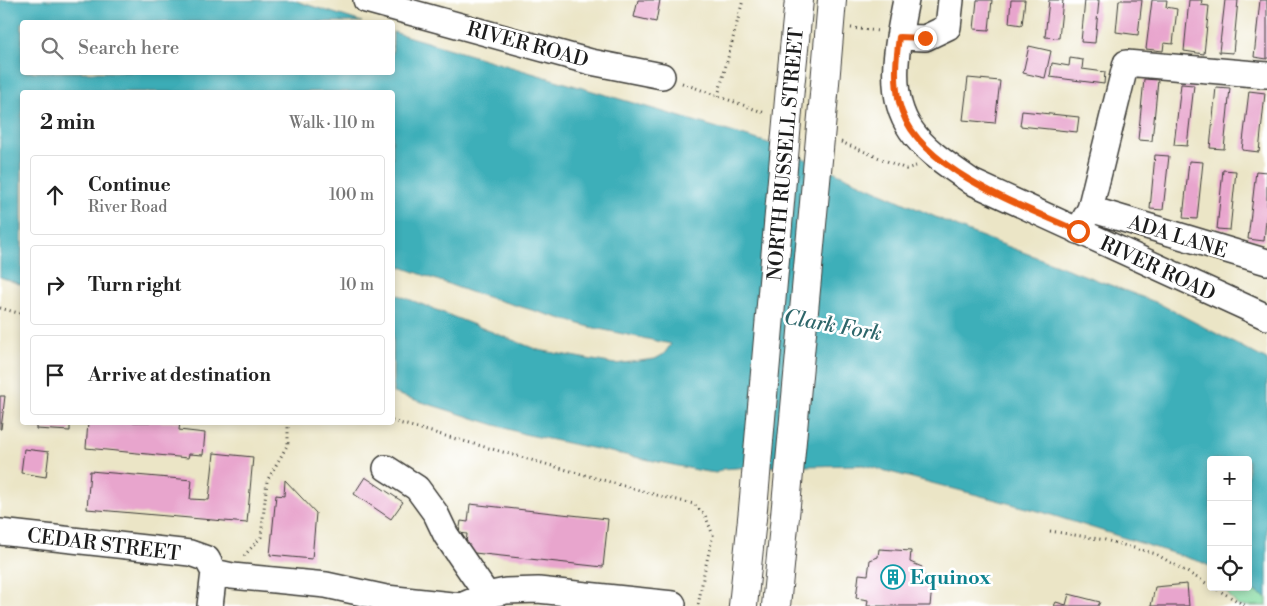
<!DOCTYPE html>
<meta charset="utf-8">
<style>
body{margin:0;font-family:"Libre Bodoni",serif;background:#f2f2f2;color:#222}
.controls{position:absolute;right:15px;bottom:15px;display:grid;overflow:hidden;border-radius:5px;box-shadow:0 2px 8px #0003}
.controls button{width:45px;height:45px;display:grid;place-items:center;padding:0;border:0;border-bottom:1px solid #e0e0e0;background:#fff;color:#222;font:25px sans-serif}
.stop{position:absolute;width:15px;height:15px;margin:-11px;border:4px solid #ea580c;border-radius:50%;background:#fff}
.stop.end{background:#ea580c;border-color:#fff;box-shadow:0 1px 5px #0008}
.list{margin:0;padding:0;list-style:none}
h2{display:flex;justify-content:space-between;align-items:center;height:65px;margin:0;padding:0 20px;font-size:21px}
h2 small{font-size:16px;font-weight:400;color:#767676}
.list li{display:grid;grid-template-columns:32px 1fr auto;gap:15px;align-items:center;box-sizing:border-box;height:80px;margin:0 10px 10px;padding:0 10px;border:1px solid #e0e0e0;border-radius:5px}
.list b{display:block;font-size:19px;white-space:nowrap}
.list p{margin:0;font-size:16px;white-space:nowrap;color:#767676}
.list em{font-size:16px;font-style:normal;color:#767676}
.icon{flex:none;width:28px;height:28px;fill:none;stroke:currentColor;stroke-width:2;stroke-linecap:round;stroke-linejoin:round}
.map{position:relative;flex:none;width:1267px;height:606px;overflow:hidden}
.search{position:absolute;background:#fff;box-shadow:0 2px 8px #0003;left:20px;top:20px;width:375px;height:55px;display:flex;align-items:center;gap:12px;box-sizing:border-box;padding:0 18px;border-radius:5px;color:#767676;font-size:19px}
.panel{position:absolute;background:#fff;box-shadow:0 2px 8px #0003;left:20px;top:90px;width:375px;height:335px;border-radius:5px}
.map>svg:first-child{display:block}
</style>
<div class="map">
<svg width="1267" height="606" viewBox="0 0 1267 606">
<rect width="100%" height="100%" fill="#fff"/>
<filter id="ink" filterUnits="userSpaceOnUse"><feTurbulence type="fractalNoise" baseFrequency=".02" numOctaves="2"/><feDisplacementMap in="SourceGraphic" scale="10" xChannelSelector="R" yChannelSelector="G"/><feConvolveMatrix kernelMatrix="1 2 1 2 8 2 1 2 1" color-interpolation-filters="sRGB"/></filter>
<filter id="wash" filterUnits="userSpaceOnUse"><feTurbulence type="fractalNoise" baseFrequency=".0096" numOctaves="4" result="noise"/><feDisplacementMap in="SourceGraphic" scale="20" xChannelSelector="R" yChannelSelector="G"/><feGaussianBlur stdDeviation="1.12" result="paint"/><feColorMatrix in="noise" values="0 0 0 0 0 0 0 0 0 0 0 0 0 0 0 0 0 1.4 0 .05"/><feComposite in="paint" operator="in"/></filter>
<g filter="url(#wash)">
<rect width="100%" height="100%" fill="#ebe5c6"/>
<path fill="#84dca1" stroke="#507c5e" d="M1222 587H1247L1267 598V606H1238Z"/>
<path fill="#3eafb9" stroke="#2d666a" d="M0 0H293L362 22H22V72H392L393 32 772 144 967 231 1158 303 1267 360V598L1247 587 1248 460H1211V567L1201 562 1042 512 863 465 749 467 723 469 716 473 702 471 524 434 393 393V293L538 350 615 364 655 359 664 354 671 344 590 327 470 292 393 264 392 92H22V285L0 277Z"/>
<g id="blocks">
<path fill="#e8a5cd" d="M638 0H660L656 22 634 17Z
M977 0H992L989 30 974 29Z
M1011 0H1025L1022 25 1009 23Z
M1049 0H1063L1059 38 1045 37Z
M1085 0H1099L1095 43 1081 42Z
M1119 0H1142L1138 35 1116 32Z
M1152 0H1167L1166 7 1177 9 1173 44 1164 43 1163 51 1146 49Z
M1189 0H1202L1201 5 1209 6 1204 54 1184 51Z
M1225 0H1238L1233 53 1219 52Z
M1260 0H1267V59L1254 57Z
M1029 46 1051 51 1045 78 1023 73Z
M1070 58 1083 60 1082 69 1105 72 1104 84 1050 77 1052 63 1069 66Z
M968 78 1000 81 995 123 963 120Z
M1144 79 1158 80 1152 141 1138 140Z
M1181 84 1194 85 1187 146 1174 145Z
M1216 87 1230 88 1224 149 1210 148Z
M1249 91 1265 93 1259 152 1242 150Z
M1022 111 1079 117 1077 132 1020 126Z
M1155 155 1169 156 1163 210 1150 209Z
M1189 161 1203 162 1197 219 1183 218Z
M1223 170 1236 171 1230 230 1217 229Z
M1256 171 1267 172V210L1264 241 1248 239Z
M0 396H5L1 429H0Z
M36 422H70V431L36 429Z
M88 422H180L179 430 205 433 203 455 189 454 188 458 86 448Z
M24 449 49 452 46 477 21 473Z
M214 453 253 457 247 523 87 509 90 471 192 480 190 499 209 500Z
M365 477 403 502 391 519 354 494Z
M285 480 316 513 312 559 270 555 276 495 284 496Z
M470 504 608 519 603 567 465 552 467 534 459 533 461 521 468 522Z
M879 549 911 551 910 562 922 567 923 576 933 577 930 606H867L868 600 856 598 859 574 868 575 870 560 878 557Z
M1187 584 1189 606H1151L1155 587Z
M1069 594 1100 602 1098 606H1054L1056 602 1066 605Z"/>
</g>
</g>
<g filter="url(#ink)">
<use href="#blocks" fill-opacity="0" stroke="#3b3a36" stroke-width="1"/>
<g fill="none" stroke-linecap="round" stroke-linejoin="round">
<g stroke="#3b3a36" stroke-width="28">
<path id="minor" d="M366 0 591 62 662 76
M906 0C898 41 885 93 911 130 926 152 951 167 972 182L1267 317
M899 37 925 38 948 27 951 0
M1090 209 1267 262
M1078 231 1090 209 1126 63 1267 75
M386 468 417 488 436 514 446 535 487 595
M0 532 190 553 207 559 214 572 210 606
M214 572 232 576 326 585 386 598 461 606 487 595 506 591 538 590 673 604"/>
</g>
<g stroke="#3b3a36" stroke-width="30">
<path id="major" d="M790 88 799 0
M824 95 832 0
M743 606 753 509 778 225
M776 606 785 516"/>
</g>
<path stroke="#3b3a36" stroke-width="3" stroke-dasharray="1 4" stroke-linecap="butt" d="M851 28 879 31
M682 83 765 113
M718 96 743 0
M841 142 906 169 916 166
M0 308 22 314
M392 421 660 496 694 504 705 515 713 535 704 573 698 606
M1050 531 1105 540 1156 554 1211 586
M244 556 261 537 267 481 288 444V422
M1213 587 1246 606"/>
<use href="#minor" stroke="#fff" stroke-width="25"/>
<use href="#major" stroke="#fff" stroke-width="28"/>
<g stroke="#3b3a36" stroke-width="30" stroke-linecap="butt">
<path id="major-bridge" d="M778 225 790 88
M785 516 824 95"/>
</g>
<use href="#major-bridge" stroke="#fff" stroke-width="28"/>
</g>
</g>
<g fill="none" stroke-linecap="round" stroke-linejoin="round" filter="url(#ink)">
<path stroke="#ea580c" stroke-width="6" d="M925 38 899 37C896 59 894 80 899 102 914 169 1022 205 1078 231"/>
</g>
<defs>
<g id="building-ring" transform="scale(1.25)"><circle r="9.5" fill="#fff" stroke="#0f9aa8" stroke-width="1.5"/><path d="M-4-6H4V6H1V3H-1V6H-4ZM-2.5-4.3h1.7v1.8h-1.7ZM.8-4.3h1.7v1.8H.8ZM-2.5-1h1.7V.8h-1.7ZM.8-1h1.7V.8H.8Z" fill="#0f9aa8"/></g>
</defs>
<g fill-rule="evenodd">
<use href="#building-ring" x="893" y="577"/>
</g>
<g text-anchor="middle" stroke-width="5" stroke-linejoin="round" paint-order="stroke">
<g font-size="20" fill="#1c1c1c" stroke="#fff">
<text transform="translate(528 44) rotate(15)" y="7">RIVER ROAD</text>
<text transform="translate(785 154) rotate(-85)" y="7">NORTH RUSSELL STREET</text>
<text transform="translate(1178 236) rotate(17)" y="7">ADA LANE</text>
<text transform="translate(1158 268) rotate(25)" y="7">RIVER ROAD</text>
<text transform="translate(104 544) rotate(7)" y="7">CEDAR STREET</text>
</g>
<g font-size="20" font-weight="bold" fill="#0d838f" stroke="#fff" text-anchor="start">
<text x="910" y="584">Equinox</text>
</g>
<g font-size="21" font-style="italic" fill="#2d666a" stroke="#fff">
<text transform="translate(833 325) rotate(10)" y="7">Clark Fork</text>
</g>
</g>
</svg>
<div class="controls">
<button>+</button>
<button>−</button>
<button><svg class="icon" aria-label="locate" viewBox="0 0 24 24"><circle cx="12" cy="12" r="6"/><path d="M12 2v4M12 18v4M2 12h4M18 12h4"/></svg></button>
</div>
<div class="stop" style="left:1078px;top:231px"></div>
<div class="stop end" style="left:925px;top:38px"></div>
<div class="search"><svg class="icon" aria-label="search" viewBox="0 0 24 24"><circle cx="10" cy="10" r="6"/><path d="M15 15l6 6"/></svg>Search here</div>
<section class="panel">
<h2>2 min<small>Walk · 110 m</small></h2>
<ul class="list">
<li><svg class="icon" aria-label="ahead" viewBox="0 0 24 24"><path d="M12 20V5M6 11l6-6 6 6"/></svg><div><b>Continue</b><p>River Road</p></div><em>100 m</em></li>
<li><svg class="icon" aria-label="right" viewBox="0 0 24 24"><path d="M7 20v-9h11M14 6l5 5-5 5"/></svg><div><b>Turn right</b></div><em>10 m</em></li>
<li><svg class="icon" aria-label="arrive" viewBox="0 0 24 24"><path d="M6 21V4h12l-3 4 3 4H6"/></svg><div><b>Arrive at destination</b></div></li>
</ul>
</section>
</div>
